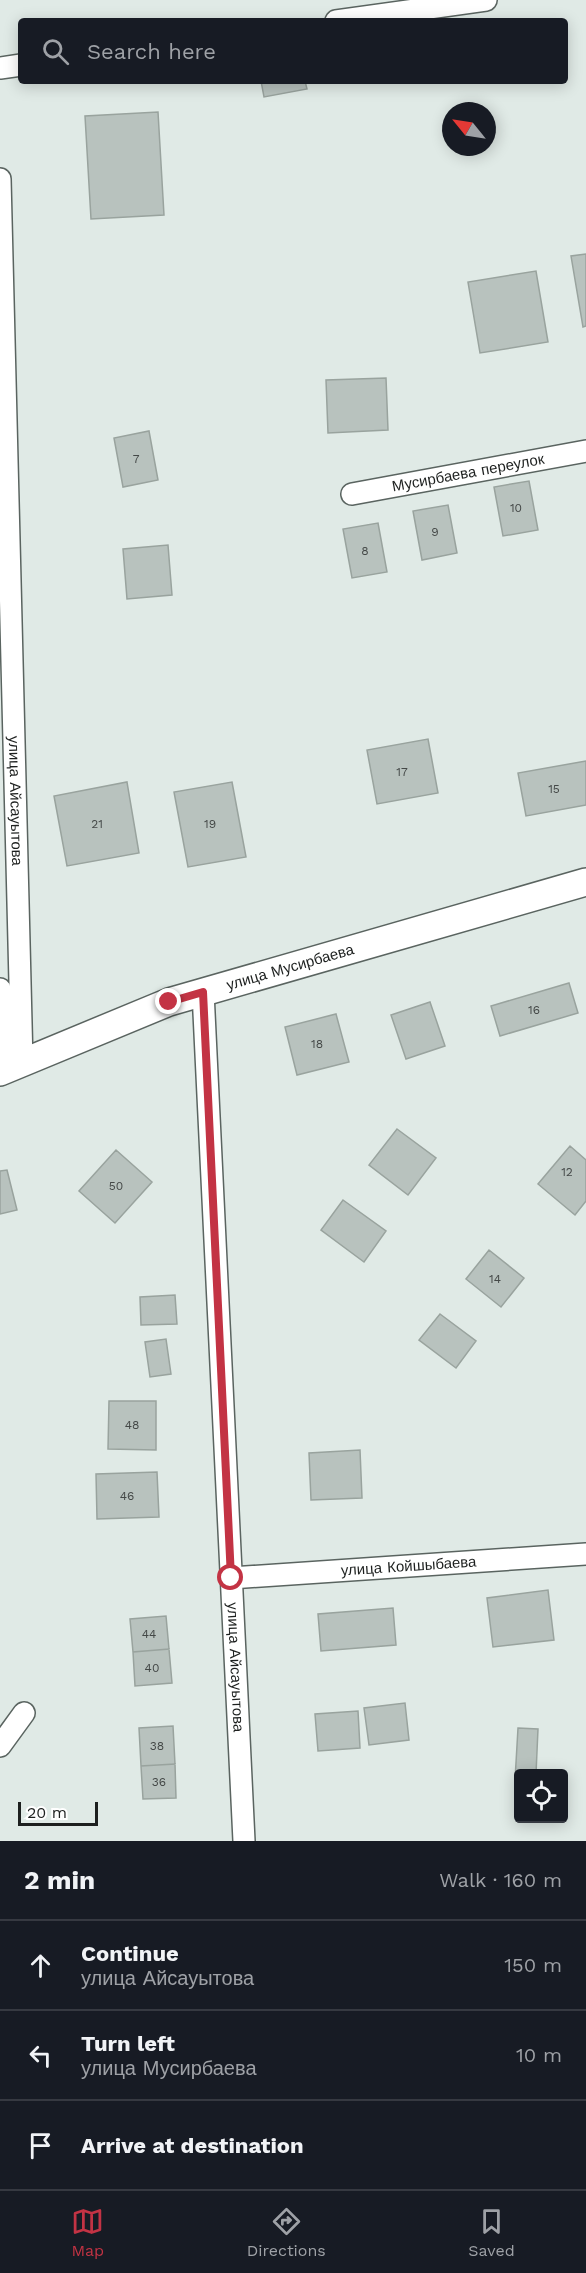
<!DOCTYPE html>
<meta charset="utf-8">
<style>
body{margin:0;font-family:"Work Sans",sans-serif;background:#20242c;color:#f1f3f6}
.controls{position:absolute;right:18px;bottom:18px;display:grid;overflow:hidden;border-radius:6px;box-shadow:0 3px 15px #0003}
.controls button{width:54px;height:54px;display:grid;place-items:center;padding:0;border:0;border-bottom:2px solid #363941;background:#171b24;color:#f1f3f6;font:30px sans-serif}
.compass{position:absolute;left:442px;top:102px;width:54px;height:54px;border-radius:50%;background:#171b24;box-shadow:0 3px 15px #0003;rotate:300deg}
.scale{position:absolute;left:18px;bottom:15px;width:80px;box-sizing:border-box;padding-left:6px;border:3px solid #1d201f;border-top:0;font-size:16px;line-height:21px;white-space:nowrap;color:#1d201f;-webkit-text-stroke:4px #fff;paint-order:stroke}
.stop{position:absolute;width:18px;height:18px;margin:-14px;border:4px solid #c33344;border-radius:50%;background:#fff}
.stop.end{background:#c33344;border-color:#fff;box-shadow:0 2px 6px #0008}
.list{margin:0;padding:0;list-style:none}
h2{display:flex;justify-content:space-between;align-items:center;height:78px;margin:0;padding:0 24px;font-size:26px}
h2 small{font-size:20px;font-weight:400;color:#9ea1a6}
.list li{display:grid;grid-template-columns:39px 1fr auto;gap:18px;align-items:center;box-sizing:border-box;height:90px;padding:0 24px;border-top:2px solid #363941}
.list b{display:block;font-size:22px;white-space:nowrap}
.list p{margin:0;font-size:20px;white-space:nowrap;color:#9ea1a6}
.list em{font-size:20px;font-style:normal;color:#9ea1a6}
.icon{flex:none;width:33px;height:33px;fill:none;stroke:currentColor;stroke-width:2;stroke-linecap:round;stroke-linejoin:round}
.map{position:relative;flex:none;width:586px;height:1841px;overflow:hidden}
.search{position:absolute;background:#171b24;box-shadow:0 3px 15px #0003;left:18px;right:18px;top:18px;height:66px;display:flex;align-items:center;gap:15px;box-sizing:border-box;padding:0 21px;border-radius:6px;color:#9ea1a6;font-size:22px}
.sheet{height:348px;background:#171b24}
nav{display:flex;justify-content:space-around;align-items:center;box-sizing:border-box;height:84px;border-top:2px solid #363941;background:#171b24;font-size:16px;color:#9ea1a6}
nav a{display:grid;justify-items:center;gap:3px}
nav .on{color:#c33344}
.map>svg:first-child{display:block}
</style>
<div class="map">
<svg width="586" height="1841" viewBox="0 0 586 1841">
<rect width="100%" height="100%" fill="#e0eae6"/>
<path fill="#b8c2be" stroke="#99a39e" stroke-width="1.5" d="M261 81H305L307 89 264 97Z
M158 112 164 215 91 219 85 116Z
M586 254V326L583 327 571 256Z
M536 271 548 342 480 353 468 282Z
M386 378 388 430 328 433 326 380Z
M149 431 158 480 123 487 114 438Z
M529 481 538 530 503 536 494 487Z
M448 505 457 553 422 560 413 511Z
M378 523 387 572 352 578 343 529Z
M168 545 172 595 127 599 123 549Z
M428 739 438 793 377 804 367 750Z
M586 761V805L526 816 518 773Z
M127 782 139 853 67 866 54 796Z
M232 782 246 857 188 867 174 792Z
M569 983 578 1013 500 1036 491 1006Z
M430 1002 445 1046 406 1059 391 1015Z
M336 1014 349 1062 297 1075 285 1027Z
M397 1129 436 1158 408 1195 369 1165Z
M570 1146 586 1160V1201L575 1215 538 1184Z
M116 1150 152 1182 115 1223 79 1191Z
M7 1170 17 1210 0 1214V1171Z
M343 1200 386 1231 364 1262 321 1230Z
M489 1250 524 1278 501 1307 466 1279Z
M175 1295 177 1324 141 1325 140 1297Z
M440 1314 476 1341 456 1368 419 1340Z
M166 1339 171 1374 150 1377 145 1342Z
M109 1401H156V1450L108 1449Z
M360 1450 362 1498 311 1500 309 1453Z
M157 1472 159 1517 97 1519 96 1474Z
M548 1590 554 1640 493 1647 487 1598Z
M393 1608 396 1645 321 1651 318 1614Z
M166 1616 169 1649 133 1652 130 1619Z
M169 1649 172 1683 135 1686 133 1652Z
M405 1703 409 1740 369 1745 364 1708Z
M358 1711 360 1748 318 1751 315 1714Z
M173 1726 175 1764 141 1766 139 1728Z
M518 1728 538 1729 536 1774H518V1780H515Z
M175 1764 176 1798 143 1799 141 1766Z"/>
<g fill="none" stroke-linecap="round" stroke-linejoin="round">
<g stroke="#5a6460" stroke-width="24">
<g id="minor">
<path d="M336 21 486 0"/>
<path d="M0 68 21 65"/>
<path id="s1" d="M0 179 22 1063"/>
<path id="s2" d="M352 494 586 451"/>
<path d="M0 989 11 1063"/>
<path id="s3" d="M203 992 244 1841"/>
<path id="s4" d="M231 1578 586 1554"/>
<path d="M0 1746 24 1713"/>
</g>
</g>
<g stroke="#5a6460" stroke-width="30">
<g id="tertiary">
<path id="s5" d="M0 1072 169 1002 586 882"/>
</g>
</g>
<use href="#minor" stroke="#fff" stroke-width="21"/>
<use href="#tertiary" stroke="#fff" stroke-width="27"/>
</g>
<g fill="none" stroke-linecap="round" stroke-linejoin="round">
<path stroke="#c33344" stroke-width="8" d="M169 1002 203 992 231 1578"/>
</g>
<g text-anchor="middle" stroke-width="4.5" stroke-linejoin="round" paint-order="stroke">
<g font-size="12" fill="#444847">
<text x="136" y="463">7</text>
<text x="516" y="512">10</text>
<text x="435" y="536">9</text>
<text x="365" y="555">8</text>
<text x="402" y="776">17</text>
<text x="554" y="793">15</text>
<text x="97" y="828">21</text>
<text x="210" y="828">19</text>
<text x="534" y="1014">16</text>
<text x="317" y="1048">18</text>
<text x="567" y="1176">12</text>
<text x="116" y="1190">50</text>
<text x="495" y="1283">14</text>
<text x="132" y="1429">48</text>
<text x="127" y="1500">46</text>
<text x="149" y="1638">44</text>
<text x="152" y="1672">40</text>
<text x="157" y="1750">38</text>
<text x="159" y="1786">36</text>
</g>
<g font-size="15" fill="#1d201f" stroke="#fff">
<text dy="5" stroke="none"><textPath href="#s2" startOffset="118">Мусирбаева переулок</textPath></text>
<text dy="5" stroke="none"><textPath href="#s1" startOffset="622">улица Айсауытова</textPath></text>
<text dy="5" stroke="none"><textPath href="#s5" startOffset="309">улица Мусирбаева</textPath></text>
<text dy="5" stroke="none"><textPath href="#s4" startOffset="178">улица Койшыбаева</textPath></text>
<text dy="5" stroke="none"><textPath href="#s3" startOffset="676">улица Айсауытова</textPath></text>
</g>
</g>
</svg>
<div class="controls">
<button><svg class="icon" aria-label="locate" viewBox="0 0 24 24"><circle cx="12" cy="12" r="6"/><path d="M12 2v4M12 18v4M2 12h4M18 12h4"/></svg></button>
</div>
<svg class="compass" viewBox="-18 -18 36 36"><path d="M0-13l5 13h-10z" fill="#e53935"/><path d="M0 13l5-13h-10z" fill="#9ea1a6"/></svg>
<div class="scale">20 m</div>
<div class="stop" style="left:231px;top:1578px"></div>
<div class="stop end" style="left:169px;top:1002px"></div>
<div class="search"><svg class="icon" aria-label="search" viewBox="0 0 24 24"><circle cx="10" cy="10" r="6"/><path d="M15 15l6 6"/></svg>Search here</div>
</div>
<section class="sheet">
<h2>2 min<small>Walk · 160 m</small></h2>
<ul class="list">
<li><svg class="icon" aria-label="ahead" viewBox="0 0 24 24"><path d="M12 20V5M6 11l6-6 6 6"/></svg><div><b>Continue</b><p>улица Айсауытова</p></div><em>150 m</em></li>
<li><svg class="icon" aria-label="left" viewBox="0 0 24 24"><path d="M17 20v-9H6M10 6l-5 5 5 5"/></svg><div><b>Turn left</b><p>улица Мусирбаева</p></div><em>10 m</em></li>
<li><svg class="icon" aria-label="arrive" viewBox="0 0 24 24"><path d="M6 21V4h12l-3 4 3 4H6"/></svg><div><b>Arrive at destination</b></div></li>
</ul>
</section>
<nav>
<a class="on"><svg class="icon" aria-label="map" viewBox="0 0 24 24"><path d="M3 6l6-2 6 2 6-2v14l-6 2-6-2-6 2zM9 4v14M15 6v14"/></svg>Map</a>
<a><svg class="icon" aria-label="directions" viewBox="0 0 24 24"><path d="M12 3l9 9-9 9-9-9zM9 14v-3h6M13 9l2 2-2 2"/></svg>Directions</a>
<a><svg class="icon" aria-label="saved" viewBox="0 0 24 24"><path d="M7 4h10v16l-5-4-5 4z"/></svg>Saved</a>
</nav>
